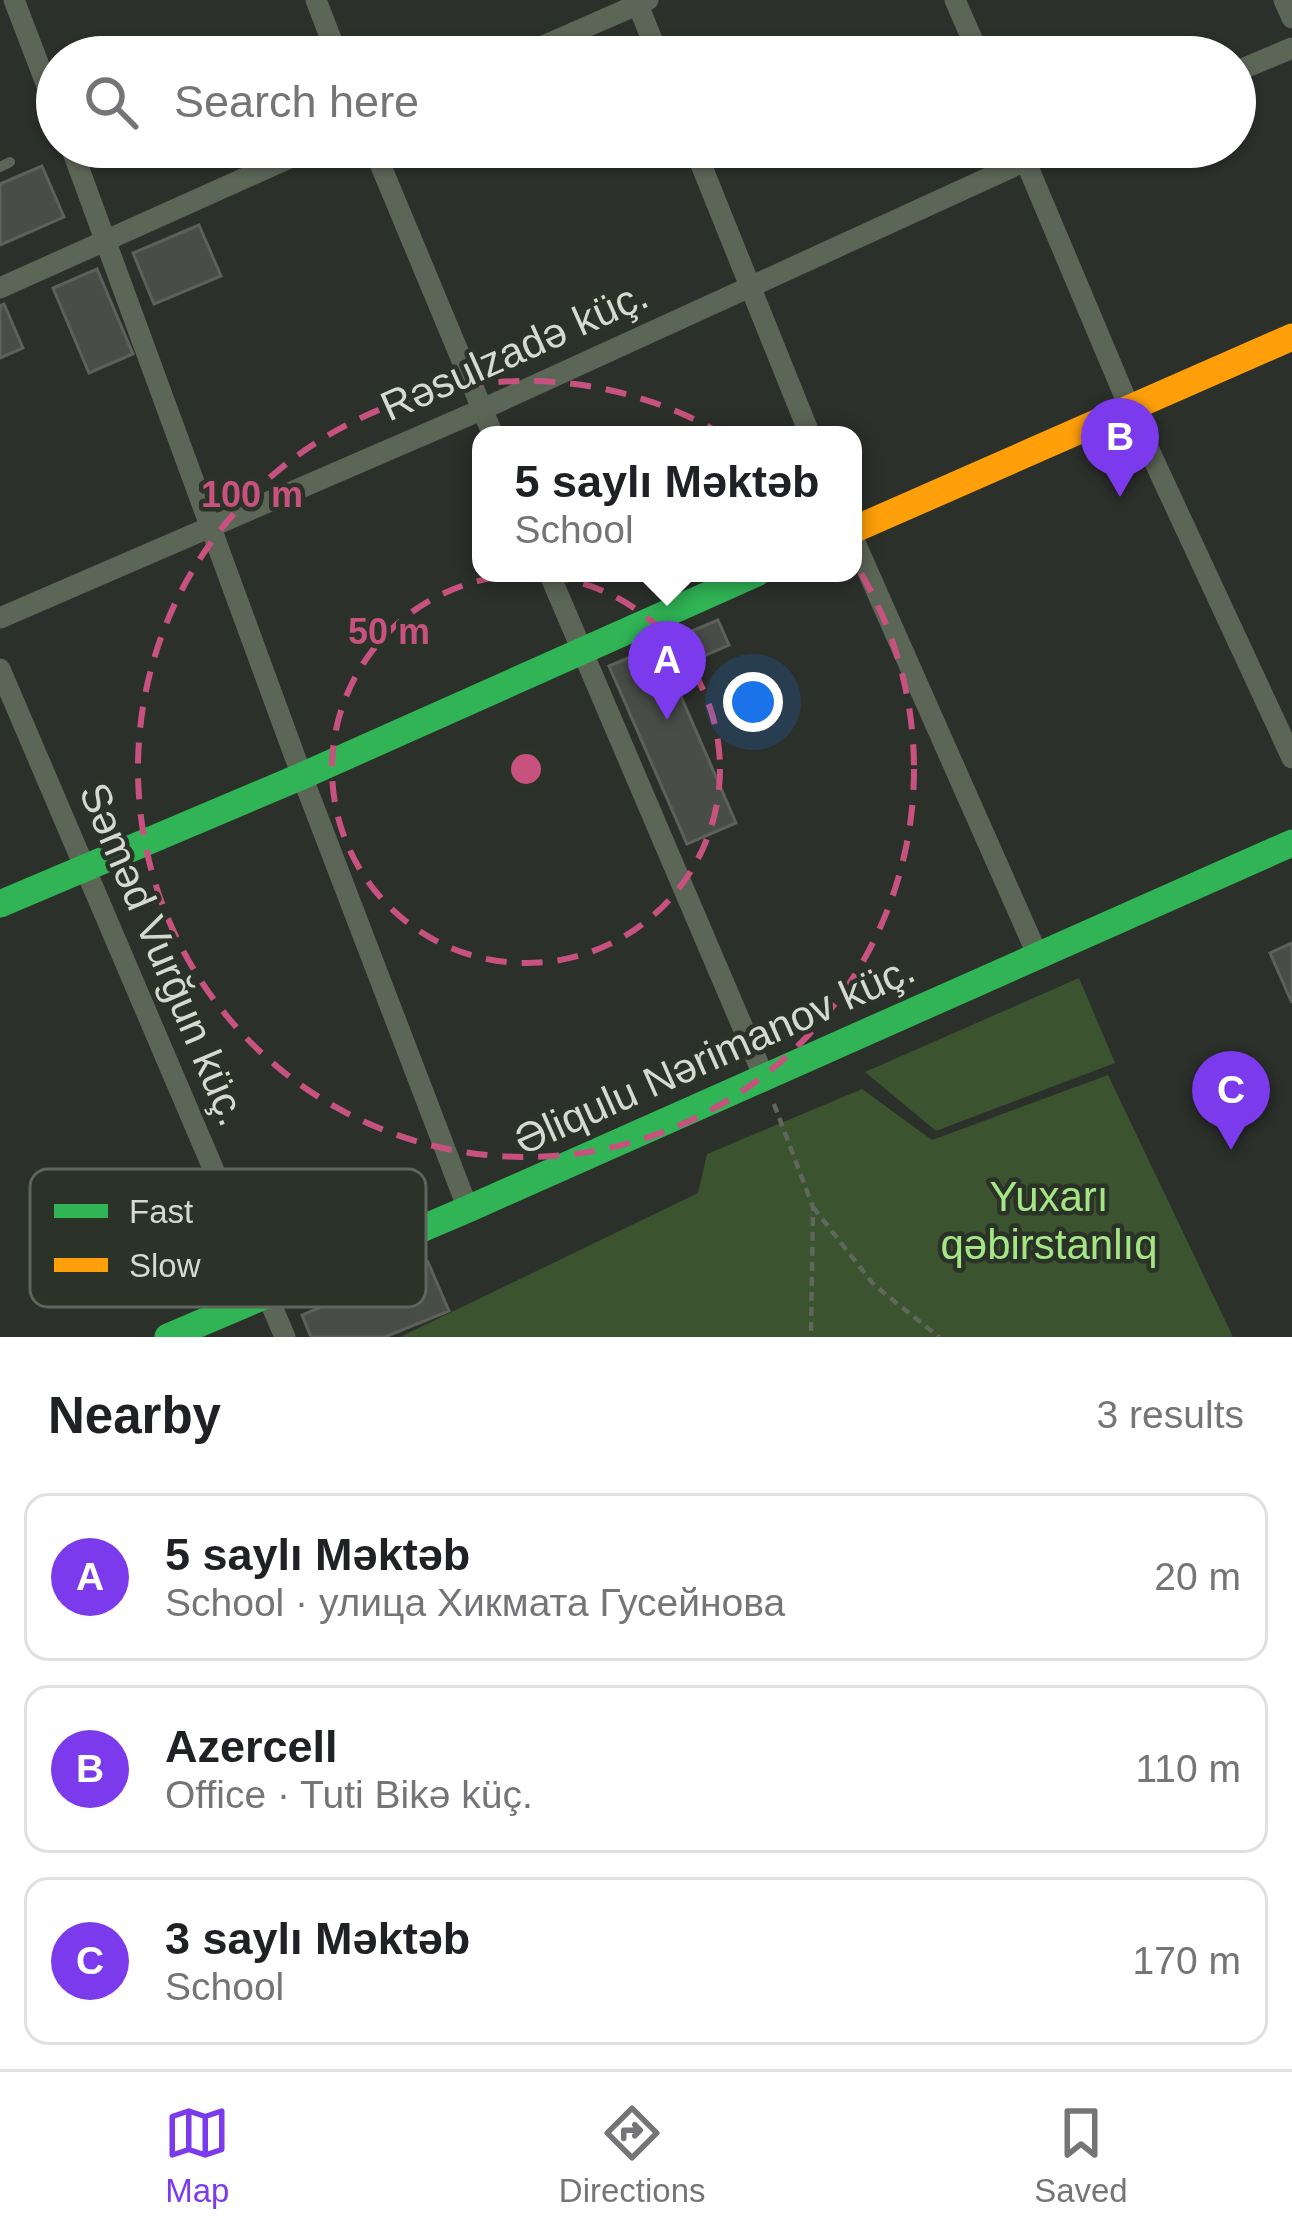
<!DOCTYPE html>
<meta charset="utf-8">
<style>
body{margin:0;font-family:Helvetica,sans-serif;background:#f2f2f2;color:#202124}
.you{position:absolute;left:753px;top:702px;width:42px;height:42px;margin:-30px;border:9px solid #fff;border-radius:50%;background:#1a73e8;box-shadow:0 0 0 18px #1a73e833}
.badge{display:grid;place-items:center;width:78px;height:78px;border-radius:50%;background:#7c3aed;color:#fff;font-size:39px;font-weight:700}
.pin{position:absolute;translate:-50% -99px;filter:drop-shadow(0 3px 6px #0008)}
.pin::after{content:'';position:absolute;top:63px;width:42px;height:36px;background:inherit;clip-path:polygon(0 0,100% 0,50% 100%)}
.popup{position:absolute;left:472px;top:426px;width:390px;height:156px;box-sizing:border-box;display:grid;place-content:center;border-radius:24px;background:#fff;filter:drop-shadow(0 3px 9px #0005);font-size:39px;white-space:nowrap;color:#757577}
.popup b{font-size:45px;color:#202124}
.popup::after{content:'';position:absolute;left:50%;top:100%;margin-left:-24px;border:24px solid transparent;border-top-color:#fff}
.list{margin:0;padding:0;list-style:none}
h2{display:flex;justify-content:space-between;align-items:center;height:156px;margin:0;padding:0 48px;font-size:51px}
h2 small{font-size:39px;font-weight:400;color:#757577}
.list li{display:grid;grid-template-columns:78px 1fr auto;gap:36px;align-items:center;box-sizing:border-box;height:168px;margin:0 24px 24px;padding:0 24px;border:3px solid #e0e0e0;border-radius:24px}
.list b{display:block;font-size:45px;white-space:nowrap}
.list p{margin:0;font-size:39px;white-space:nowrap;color:#757577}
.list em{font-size:39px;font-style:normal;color:#757577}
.icon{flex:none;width:66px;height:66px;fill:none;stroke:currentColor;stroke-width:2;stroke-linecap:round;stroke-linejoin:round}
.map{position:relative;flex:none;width:1292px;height:1337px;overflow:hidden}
.search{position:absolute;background:#fff;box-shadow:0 3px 9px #0004;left:36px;right:36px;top:36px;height:132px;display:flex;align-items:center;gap:30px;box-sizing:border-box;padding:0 42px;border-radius:66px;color:#757577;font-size:45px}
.sheet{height:732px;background:#fff}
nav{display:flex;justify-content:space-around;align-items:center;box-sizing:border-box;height:168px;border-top:3px solid #e0e0e0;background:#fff;font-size:33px;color:#757577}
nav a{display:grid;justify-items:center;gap:6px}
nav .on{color:#7c3aed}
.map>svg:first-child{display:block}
</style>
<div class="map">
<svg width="1292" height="1337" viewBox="0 0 1292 1337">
<rect width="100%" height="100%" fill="#2c302b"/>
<path fill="#3b532f" d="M1079 978 1115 1063 936 1131 865 1072Z
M1108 1075 1233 1337H400L698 1193 707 1154 862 1089 932 1140Z"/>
<path fill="#494d48" stroke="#5d605b" stroke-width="3" d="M42 166 64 217 0 245V184Z
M199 225 221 276 154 304 133 253Z
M97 269 133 354 89 373 53 288Z
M4 304 23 348 0 358V306Z
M718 620 729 645 670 671 736 823 687 844 609 666Z
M1292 943V1003L1270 953Z
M428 1262 449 1311 385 1337H311L302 1315Z"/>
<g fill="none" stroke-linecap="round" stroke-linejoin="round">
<path stroke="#5f665b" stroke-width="4.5" stroke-dasharray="9 6" stroke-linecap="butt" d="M774 1104 813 1207 811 1337
M813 1207 874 1285 939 1337"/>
<path stroke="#5c6657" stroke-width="10" d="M0 167 10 162"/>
<path stroke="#5c6657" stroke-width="21" d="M14 0 57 112
M316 0 338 57
M636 0 659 57
M955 0 980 57
M1284 0 1292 18
M518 57 648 0
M1235 72 1292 48
M71 147 302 776 468 1209
M373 147 493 435
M694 147 810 435
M1020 148 1130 409 1292 758
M0 288 314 147
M853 538 1038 956
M549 573 764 1077
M0 618 483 409 1056 147
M0 669 285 1337"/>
<path stroke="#30b455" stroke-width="27" d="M0 904 302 776 757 573
M168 1337 468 1209 1292 843"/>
<path stroke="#ff9f0a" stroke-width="27" d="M853 530 1292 337"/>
</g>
<g fill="none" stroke="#c8527f" stroke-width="6" stroke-dasharray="21 15">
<circle cx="526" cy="769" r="194"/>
<circle cx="526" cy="769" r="388"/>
</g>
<g text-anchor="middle" stroke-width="9" stroke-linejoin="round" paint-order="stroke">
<g font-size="42" fill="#d5d9d2" stroke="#2b3328">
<text transform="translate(514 350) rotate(-24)" y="15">Rəsulzadə küç.</text>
<text transform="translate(164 954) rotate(67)" y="15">Səməd Vurğun küç.</text>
<text transform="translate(714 1054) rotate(-24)" y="15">Əliqulu Nərimanov küç.</text>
</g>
<g font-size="42" fill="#a4e584" stroke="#2b3328">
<text x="1049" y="1211">Yuxarı<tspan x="1049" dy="48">qəbirstanlıq</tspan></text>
</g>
</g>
<rect x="30" y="1169" width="396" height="138" rx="18" fill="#2b3328" stroke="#5e655b" stroke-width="3"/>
<rect x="54" y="1204" width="54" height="14" fill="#30b455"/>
<rect x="54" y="1258" width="54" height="14" fill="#ff9f0a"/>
<g font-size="33" fill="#d5d9d2">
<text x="129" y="1223">Fast</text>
<text x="129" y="1277">Slow</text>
</g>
<circle cx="526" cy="769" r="18" fill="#c8527f" stroke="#2b3328" stroke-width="6"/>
<g font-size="36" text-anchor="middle" font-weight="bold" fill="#c8527f" stroke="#2b3328" stroke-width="9" stroke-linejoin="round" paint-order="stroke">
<text x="252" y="507">100 m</text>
<text x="389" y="644">50 m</text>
</g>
</svg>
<div class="you"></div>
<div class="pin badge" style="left:667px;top:720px">A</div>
<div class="popup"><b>5 saylı Məktəb</b>School</div>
<div class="pin badge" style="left:1120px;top:497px">B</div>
<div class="pin badge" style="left:1231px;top:1150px">C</div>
<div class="search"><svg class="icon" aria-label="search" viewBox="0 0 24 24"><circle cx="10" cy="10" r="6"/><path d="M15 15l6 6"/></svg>Search here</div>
</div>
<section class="sheet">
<h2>Nearby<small>3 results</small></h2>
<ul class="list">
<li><span class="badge">A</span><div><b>5 saylı Məktəb</b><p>School · улица Хикмата Гусейнова</p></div><em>20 m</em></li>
<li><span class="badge">B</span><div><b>Azercell</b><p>Office · Tuti Bikə küç.</p></div><em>110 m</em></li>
<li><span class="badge">C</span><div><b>3 saylı Məktəb</b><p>School</p></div><em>170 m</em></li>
</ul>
</section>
<nav>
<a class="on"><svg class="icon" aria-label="map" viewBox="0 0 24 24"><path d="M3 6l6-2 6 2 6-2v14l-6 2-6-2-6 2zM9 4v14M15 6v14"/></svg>Map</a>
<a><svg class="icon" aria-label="directions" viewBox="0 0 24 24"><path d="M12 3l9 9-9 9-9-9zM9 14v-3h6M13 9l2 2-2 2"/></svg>Directions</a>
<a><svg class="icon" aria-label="saved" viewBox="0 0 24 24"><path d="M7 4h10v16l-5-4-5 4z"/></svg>Saved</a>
</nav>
